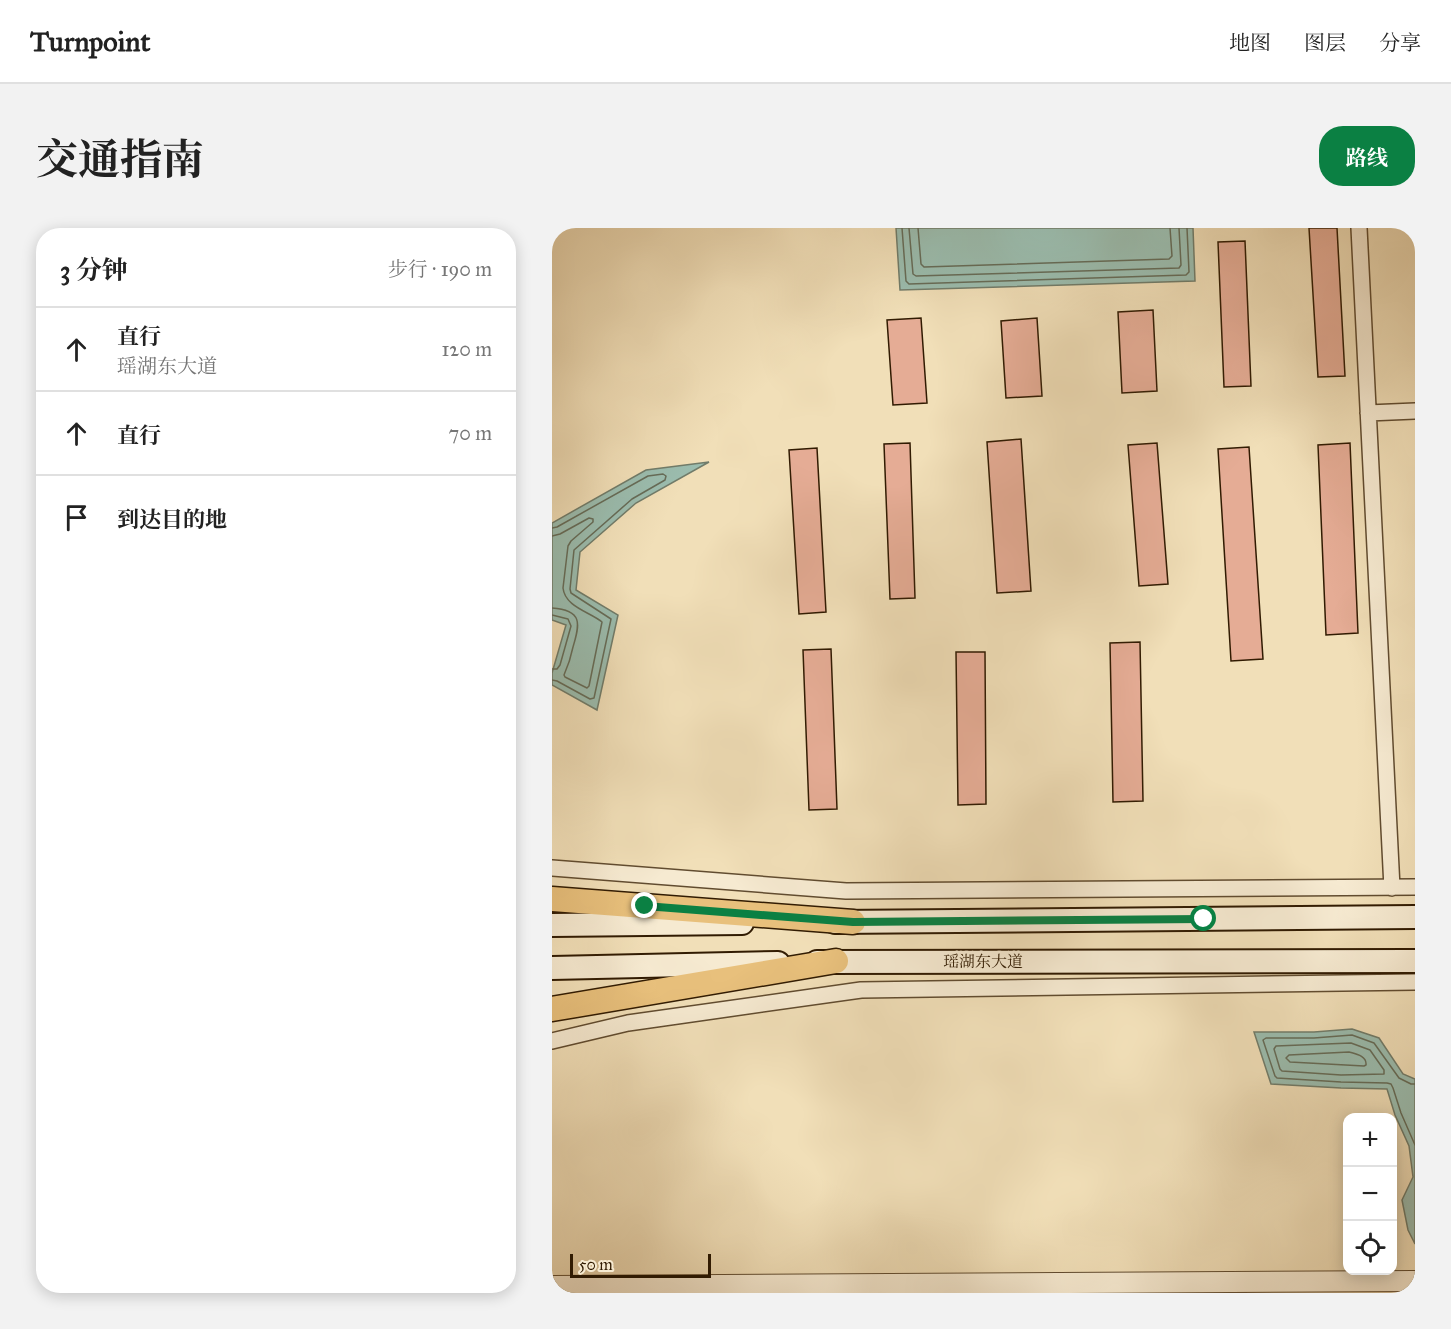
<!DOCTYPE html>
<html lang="zh">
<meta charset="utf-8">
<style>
body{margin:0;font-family:"IM FELL Great Primer","Noto Serif SC",serif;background:#f2f2f2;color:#222}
.controls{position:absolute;right:18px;bottom:18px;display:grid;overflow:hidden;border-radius:12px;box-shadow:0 3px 15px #0003}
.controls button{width:54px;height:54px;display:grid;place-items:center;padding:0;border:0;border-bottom:2px solid #e0e0e0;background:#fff;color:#222;font:30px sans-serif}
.scale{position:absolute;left:18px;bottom:15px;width:141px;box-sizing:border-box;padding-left:6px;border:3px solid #311b02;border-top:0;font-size:16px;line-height:21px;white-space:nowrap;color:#311b02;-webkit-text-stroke:4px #f6ead1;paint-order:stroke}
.stop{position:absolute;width:18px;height:18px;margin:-14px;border:4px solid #0b8043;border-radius:50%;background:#fff}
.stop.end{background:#0b8043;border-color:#fff;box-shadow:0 2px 6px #0008}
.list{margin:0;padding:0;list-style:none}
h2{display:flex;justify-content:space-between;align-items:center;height:78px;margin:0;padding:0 24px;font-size:26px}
h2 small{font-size:20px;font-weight:400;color:#767676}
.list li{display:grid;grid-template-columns:39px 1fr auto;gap:18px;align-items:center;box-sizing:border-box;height:84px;padding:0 24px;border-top:2px solid #e0e0e0}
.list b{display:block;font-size:22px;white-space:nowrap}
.list p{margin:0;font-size:20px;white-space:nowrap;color:#767676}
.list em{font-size:20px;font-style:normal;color:#767676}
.icon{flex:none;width:33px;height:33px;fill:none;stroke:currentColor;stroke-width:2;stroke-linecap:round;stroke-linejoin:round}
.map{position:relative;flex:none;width:863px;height:1065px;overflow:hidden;border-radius:24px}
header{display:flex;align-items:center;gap:36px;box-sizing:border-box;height:84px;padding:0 30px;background:#fff;border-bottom:2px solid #e0e0e0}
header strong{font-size:28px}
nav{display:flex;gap:33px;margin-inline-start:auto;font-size:21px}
.intro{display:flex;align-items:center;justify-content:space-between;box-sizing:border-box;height:144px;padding:0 36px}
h1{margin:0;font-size:42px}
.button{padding:15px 27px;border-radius:24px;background:#0b8043;color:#fff;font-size:21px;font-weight:700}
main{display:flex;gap:36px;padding:0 36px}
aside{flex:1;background:#fff;border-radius:24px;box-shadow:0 3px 15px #0003}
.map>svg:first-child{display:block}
</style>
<header>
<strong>Turnpoint</strong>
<nav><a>地图</a><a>图层</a><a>分享</a></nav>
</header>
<div class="intro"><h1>交通指南</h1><a class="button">路线</a></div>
<main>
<aside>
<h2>3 分钟<small>步行 · 190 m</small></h2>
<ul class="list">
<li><svg class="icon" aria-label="ahead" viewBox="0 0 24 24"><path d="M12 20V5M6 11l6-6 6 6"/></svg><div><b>直行</b><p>瑶湖东大道</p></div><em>120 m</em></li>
<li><svg class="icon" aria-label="ahead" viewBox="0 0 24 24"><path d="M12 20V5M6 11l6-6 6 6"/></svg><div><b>直行</b></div><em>70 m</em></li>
<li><svg class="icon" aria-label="arrive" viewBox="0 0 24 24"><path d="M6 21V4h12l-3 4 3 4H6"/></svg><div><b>到达目的地</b></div></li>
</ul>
</aside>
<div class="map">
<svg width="863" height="1065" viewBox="0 0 863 1065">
<rect width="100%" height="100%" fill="#f1dfb8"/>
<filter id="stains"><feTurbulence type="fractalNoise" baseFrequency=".00333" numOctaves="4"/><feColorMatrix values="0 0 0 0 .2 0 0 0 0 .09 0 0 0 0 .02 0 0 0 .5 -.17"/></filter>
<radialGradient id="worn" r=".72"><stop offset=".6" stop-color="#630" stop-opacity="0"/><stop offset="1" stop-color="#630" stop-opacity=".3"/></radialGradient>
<path fill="#9bbdaf" stroke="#717c6a" stroke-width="1.5" d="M344 0H641L643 53 348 62Z
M157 234 84 275 28 324 24 362 66 387 45 482 0 457V445L14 397 0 392V295L94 242Z
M800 801 827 810 851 846 863 851V1016L856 1002 850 972 861 949 857 918 843 887 835 861 789 860 719 856 702 804H762Z"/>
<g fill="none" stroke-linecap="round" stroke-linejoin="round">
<path stroke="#666c58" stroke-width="1.5" d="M350 0 354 53 357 56 634 47 637 44 635 0
M357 0 361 46 364 48 627 40 629 37 627 0
M366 0 369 36 372 39 617 31 620 28 618 0
M0 300 5 299 96 248 111 246 114 248 113 252 80 271 22 322 18 361 19 365 59 391 42 470 38 471 5 453 0 452
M0 308 8 306 37 290 41 291V294L19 313 16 318 11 360C13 379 38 384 50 394L37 458 35 460 13 449 12 447C16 438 19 429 21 419 28 396 31 382 0 380
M0 387 16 391 19 398 8 437 5 441H0
M799 815 818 822 832 842V846L789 847 730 843 728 841 722 821 724 818Z
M797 824C804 826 815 828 814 837L812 838 738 834 734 830 737 827Z
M863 856H859L847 850 822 815 800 807 762 810H714L711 812 723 848 725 850 789 854 835 855 839 856 841 860 849 885 863 917"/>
</g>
<path fill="#e5ac95" stroke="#311b02" stroke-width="1.5" d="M757 0H785L793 148 766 149Z
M693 13 699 158 672 159 666 14Z
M601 82 605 163 570 165 566 84Z
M369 90 375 175 341 177 335 92Z
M485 90 490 168 454 170 449 93Z
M469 211 479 363 445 365 435 214Z
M358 215 363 370 338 371 332 216Z
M605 215 616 356 587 358 576 217Z
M798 215 806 405 774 407 766 217Z
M697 219 711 431 679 433 666 221Z
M265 220 274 384 247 386 237 222Z
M588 414 591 573 561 574 558 415Z
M279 421 285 581 257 582 251 422Z
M404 424H433L434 576 406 577Z"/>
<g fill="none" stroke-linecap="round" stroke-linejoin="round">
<g stroke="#614c30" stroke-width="18">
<path id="minor" d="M807 0 840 660
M816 185 863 183
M0 640 294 663 863 659
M0 813 76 795 309 762 863 754"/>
</g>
<g stroke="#614c30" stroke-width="22">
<path id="tertiary" d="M0 1058 863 1053"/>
</g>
<g stroke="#311b02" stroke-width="26">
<path id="secondary" d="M283 694 863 689
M0 697 190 695
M265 734 863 733
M0 740 226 735"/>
</g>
<g stroke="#311b02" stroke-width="27">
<path id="primary" d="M0 671 301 694
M0 781 284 733"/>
</g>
<use href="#minor" stroke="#f6ead1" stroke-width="15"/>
<use href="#tertiary" stroke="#f6ead1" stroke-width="20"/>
<use href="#secondary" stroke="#f6ead1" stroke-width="22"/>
<use href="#primary" stroke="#e8c07c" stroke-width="24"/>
</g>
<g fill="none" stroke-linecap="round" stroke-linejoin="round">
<path stroke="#0b8043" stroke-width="8" d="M93 678 301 694 652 691"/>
</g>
<g text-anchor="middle" stroke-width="6" stroke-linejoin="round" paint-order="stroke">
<g font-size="16" fill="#311b02" stroke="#f6ead1">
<text x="431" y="739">瑶湖东大道</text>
</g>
</g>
<rect width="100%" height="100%" filter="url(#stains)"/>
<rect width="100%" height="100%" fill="url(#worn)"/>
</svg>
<div class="controls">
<button>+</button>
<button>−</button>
<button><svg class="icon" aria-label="locate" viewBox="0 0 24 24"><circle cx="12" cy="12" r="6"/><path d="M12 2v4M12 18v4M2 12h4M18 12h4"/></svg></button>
</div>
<div class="scale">50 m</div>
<div class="stop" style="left:652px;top:691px"></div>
<div class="stop end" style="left:93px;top:678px"></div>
</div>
</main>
